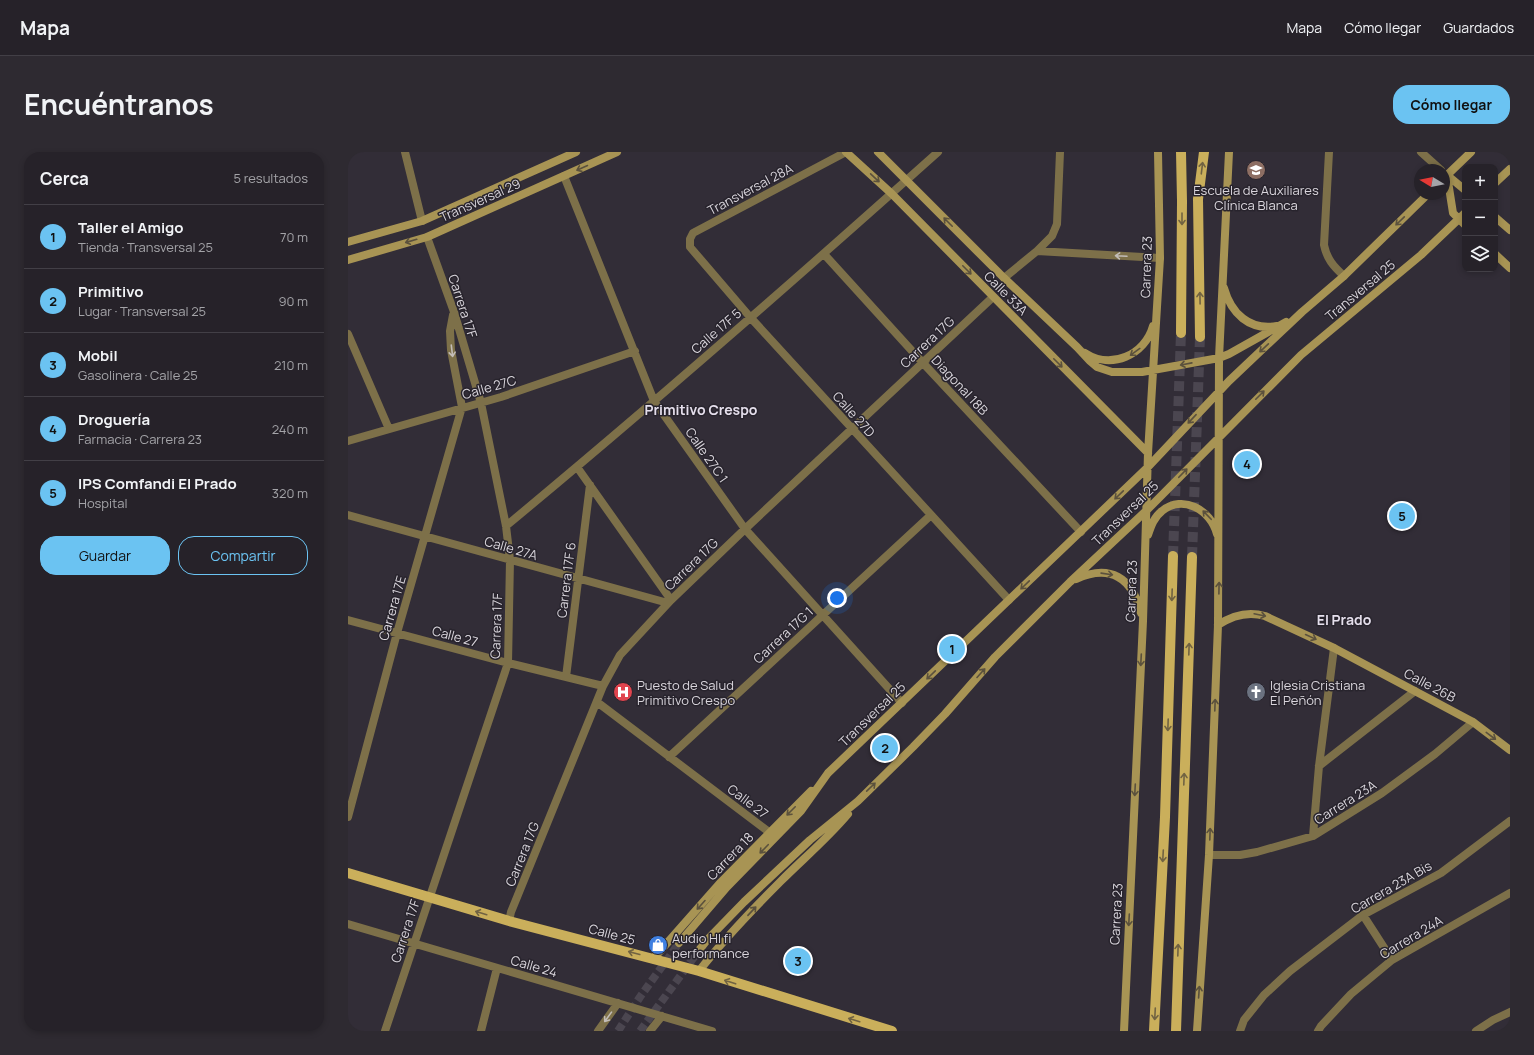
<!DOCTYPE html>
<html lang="es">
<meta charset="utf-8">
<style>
body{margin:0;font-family:Manrope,sans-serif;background:#2e2a31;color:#f1f3f6}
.controls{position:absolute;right:12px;top:12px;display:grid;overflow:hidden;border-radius:8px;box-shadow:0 2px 6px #0003}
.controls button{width:36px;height:36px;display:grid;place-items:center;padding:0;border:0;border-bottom:1px solid #423f46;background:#262229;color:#f1f3f6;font:20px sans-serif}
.compass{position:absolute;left:1066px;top:12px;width:36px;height:36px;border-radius:50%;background:#262229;box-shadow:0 2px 6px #0003;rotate:280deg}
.you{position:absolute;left:489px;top:446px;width:14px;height:14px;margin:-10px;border:3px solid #fff;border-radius:50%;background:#1a73e8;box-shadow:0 0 0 6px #1a73e833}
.badge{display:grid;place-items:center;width:26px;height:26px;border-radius:50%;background:#6bc3f2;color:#111;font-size:13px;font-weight:700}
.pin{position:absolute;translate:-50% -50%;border:2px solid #fff;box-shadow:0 1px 4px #0006}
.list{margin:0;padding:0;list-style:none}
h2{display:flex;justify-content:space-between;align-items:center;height:52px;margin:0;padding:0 16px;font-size:17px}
h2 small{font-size:13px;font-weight:400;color:#a4a4a8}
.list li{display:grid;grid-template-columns:26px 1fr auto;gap:12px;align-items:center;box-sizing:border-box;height:64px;padding:0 16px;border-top:1px solid #423f46}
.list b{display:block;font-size:15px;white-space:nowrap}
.list p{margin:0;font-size:13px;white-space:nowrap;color:#a4a4a8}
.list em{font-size:13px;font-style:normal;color:#a4a4a8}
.actions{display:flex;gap:8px;padding:12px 16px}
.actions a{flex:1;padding:9px 0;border:1px solid #6bc3f2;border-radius:16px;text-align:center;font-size:14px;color:#6bc3f2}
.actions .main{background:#6bc3f2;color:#111}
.icon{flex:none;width:22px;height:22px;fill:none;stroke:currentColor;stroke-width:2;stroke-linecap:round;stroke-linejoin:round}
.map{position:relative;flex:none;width:1162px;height:879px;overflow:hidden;border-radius:16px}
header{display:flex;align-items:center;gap:24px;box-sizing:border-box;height:56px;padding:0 20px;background:#262229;border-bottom:1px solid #423f46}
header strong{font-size:19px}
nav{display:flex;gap:22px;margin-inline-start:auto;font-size:14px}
.intro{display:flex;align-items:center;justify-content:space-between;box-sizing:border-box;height:96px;padding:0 24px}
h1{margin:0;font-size:28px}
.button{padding:10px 18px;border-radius:16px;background:#6bc3f2;color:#111;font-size:14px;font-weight:700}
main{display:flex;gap:24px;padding:0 24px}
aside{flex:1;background:#262229;border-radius:16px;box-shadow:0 2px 6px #0003}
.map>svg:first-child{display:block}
</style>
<header>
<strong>Mapa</strong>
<nav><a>Mapa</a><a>Cómo llegar</a><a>Guardados</a></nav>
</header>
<div class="intro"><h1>Encuéntranos</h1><a class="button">Cómo llegar</a></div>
<main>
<aside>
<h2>Cerca<small>5 resultados</small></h2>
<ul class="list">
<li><span class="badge">1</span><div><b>Taller el Amigo</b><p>Tienda · Transversal 25</p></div><em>70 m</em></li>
<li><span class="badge">2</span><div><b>Primitivo</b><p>Lugar · Transversal 25</p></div><em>90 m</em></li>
<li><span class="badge">3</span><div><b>Mobil</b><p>Gasolinera · Calle 25</p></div><em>210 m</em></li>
<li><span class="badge">4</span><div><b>Droguería</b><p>Farmacia · Carrera 23</p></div><em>240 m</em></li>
<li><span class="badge">5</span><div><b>IPS Comfandi El Prado</b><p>Hospital</p></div><em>320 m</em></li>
</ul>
<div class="actions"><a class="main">Guardar</a><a>Compartir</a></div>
</aside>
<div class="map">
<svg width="1162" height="879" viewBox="0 0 1162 879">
<rect width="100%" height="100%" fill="#322d37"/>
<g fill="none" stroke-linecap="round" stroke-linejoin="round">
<path stroke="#4b4650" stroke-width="8" stroke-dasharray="8 4" stroke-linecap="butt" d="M270 879 292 845 331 791
M292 879 352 797"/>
<path stroke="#4b4650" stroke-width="10" stroke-dasharray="10 5" stroke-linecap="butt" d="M825 404 833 181
M844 405 852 185"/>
<path stroke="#7d7049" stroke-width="8" d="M57 0 74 69
M498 0 345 81 342 87V95L402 165 661 448
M981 0 976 93C979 107 985 114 996 124
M1073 0 1093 18
M216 24 306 249 397 377 554 551
M689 99 704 84 709 72 712 0
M476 102 575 211 733 380
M656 126 689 99 812 106
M0 182 41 277
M0 289 153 245 287 199
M229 315 323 448
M0 363 320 451
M158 374C305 252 448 127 590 0
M0 468 160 511 255 534
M218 525 242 333
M249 550 421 680
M321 605 583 363
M971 614 1067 539
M0 665 49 481 114 255 103 198 102 179 105 163
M965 684 971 614 986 496
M861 703H892L909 700 965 684 1034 641 1087 602 1125 570
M1015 763 1044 808
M161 769 163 760 255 534 272 503 323 448 397 377 645 145
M0 772 364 879
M37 879 160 511 162 408 158 374 133 251 106 160 79 85
M133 879 149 816
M250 879 270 851
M302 879 314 864
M892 879 896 868 916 843 942 819 1015 763 1093 721 1162 669
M970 879 973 874 1003 842 1044 808 1162 741
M1128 879 1145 868 1162 860"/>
<path stroke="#a89454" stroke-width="8" d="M498 0 544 42 800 301
M530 0 656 126 729 195 742 209 749 215 764 220H794L871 206 881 202 938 170
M1099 23 1105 61 1117 73
M1099 23 1117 38
M1096 26 1123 0
M1147 31 1162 17
M1147 65 1162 78
M0 90 74 69 228 0
M1147 102 1162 116
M0 108 79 85 269 0
M876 136C883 161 901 179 929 174
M737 201C763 218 797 203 805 174
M800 383C803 374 806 365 814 359 835 342 863 358 869 382
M728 427C762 412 784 425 793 461
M870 473C885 463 900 459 917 464L986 496 1125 570 1162 598
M331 791 379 735 453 659 480 621 799 316 881 229 954 160 996 124 1080 42
M352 797 359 788 396 750 462 688 510 649 565 595 597 562 647 505 722 430 798 359 953 203 1073 103 1117 61
M305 807 373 730 463 639
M351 819C376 787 404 758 433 729 456 706 479 687 500 662
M776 879 795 469 800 301 812 106 810 0
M849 879 861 703 870 473 871 206 881 0"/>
<path stroke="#caaf5b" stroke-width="10" d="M833 0 834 49 833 181
M852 185 850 47 856 0
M0 721 161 769 351 819 544 879
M806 879 817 665 825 404
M828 879 844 405"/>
</g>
<defs><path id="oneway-shaft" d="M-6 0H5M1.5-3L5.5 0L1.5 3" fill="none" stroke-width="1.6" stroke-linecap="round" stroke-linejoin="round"/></defs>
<g stroke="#5b513d">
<use href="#oneway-shaft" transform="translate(234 16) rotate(156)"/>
<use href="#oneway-shaft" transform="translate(527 26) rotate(43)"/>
<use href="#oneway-shaft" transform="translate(1052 69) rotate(136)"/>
<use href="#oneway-shaft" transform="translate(600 70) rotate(-135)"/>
<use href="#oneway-shaft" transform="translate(63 89) rotate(164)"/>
<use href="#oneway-shaft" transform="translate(619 118) rotate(45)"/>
<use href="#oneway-shaft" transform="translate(916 196) rotate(137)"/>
<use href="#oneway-shaft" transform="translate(787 200) rotate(144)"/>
<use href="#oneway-shaft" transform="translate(710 211) rotate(45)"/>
<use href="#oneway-shaft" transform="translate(838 212) rotate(169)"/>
<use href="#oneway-shaft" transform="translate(912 243) rotate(-45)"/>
<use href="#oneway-shaft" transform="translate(844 267) rotate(133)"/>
<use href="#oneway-shaft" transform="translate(835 321) rotate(-46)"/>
<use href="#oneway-shaft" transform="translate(771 343) rotate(136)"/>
<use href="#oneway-shaft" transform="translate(859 363) rotate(-134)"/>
<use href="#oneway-shaft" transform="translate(759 422) rotate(8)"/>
<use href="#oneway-shaft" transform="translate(677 433) rotate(136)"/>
<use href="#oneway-shaft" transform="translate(871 436) rotate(-89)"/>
<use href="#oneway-shaft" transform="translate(912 463) rotate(12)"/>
<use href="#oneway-shaft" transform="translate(963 485) rotate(25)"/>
<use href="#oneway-shaft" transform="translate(793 508) rotate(93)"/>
<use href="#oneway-shaft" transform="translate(633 521) rotate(-48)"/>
<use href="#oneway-shaft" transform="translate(583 523) rotate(136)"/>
<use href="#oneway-shaft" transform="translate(867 553) rotate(-88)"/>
<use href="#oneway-shaft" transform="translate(1143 584) rotate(37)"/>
<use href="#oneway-shaft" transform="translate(523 635) rotate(-44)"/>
<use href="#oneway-shaft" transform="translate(787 638) rotate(93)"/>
<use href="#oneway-shaft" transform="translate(443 659) rotate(135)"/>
<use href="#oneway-shaft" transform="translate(862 682) rotate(-88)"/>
<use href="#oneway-shaft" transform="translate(416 697) rotate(134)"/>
<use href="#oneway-shaft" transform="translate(353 753) rotate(132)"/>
<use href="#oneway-shaft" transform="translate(404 759) rotate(-47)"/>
<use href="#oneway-shaft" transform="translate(781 768) rotate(93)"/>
<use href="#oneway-shaft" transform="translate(851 840) rotate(-86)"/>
</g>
<g stroke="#716342">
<use href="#oneway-shaft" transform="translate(854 16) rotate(-83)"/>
<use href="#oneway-shaft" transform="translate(834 67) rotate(90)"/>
<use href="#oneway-shaft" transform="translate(852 146) rotate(-91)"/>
<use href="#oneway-shaft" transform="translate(824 443) rotate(92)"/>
<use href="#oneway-shaft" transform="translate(841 497) rotate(-88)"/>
<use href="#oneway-shaft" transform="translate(820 573) rotate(92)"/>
<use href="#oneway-shaft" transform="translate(836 627) rotate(-88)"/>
<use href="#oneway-shaft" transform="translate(815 704) rotate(93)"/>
<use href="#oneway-shaft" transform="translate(133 761) rotate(-163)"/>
<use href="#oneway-shaft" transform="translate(830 798) rotate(-88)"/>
<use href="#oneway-shaft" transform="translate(286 801) rotate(-165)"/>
<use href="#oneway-shaft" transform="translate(382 830) rotate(-162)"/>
<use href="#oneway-shaft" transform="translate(807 862) rotate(93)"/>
<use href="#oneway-shaft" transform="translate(506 868) rotate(-163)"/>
</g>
<g stroke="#c2bcb7">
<use href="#oneway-shaft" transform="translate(773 104) rotate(-177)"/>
<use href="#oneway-shaft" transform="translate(104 199) rotate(83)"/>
<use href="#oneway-shaft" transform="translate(260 865) rotate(126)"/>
</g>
<defs>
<g id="school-disc" transform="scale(1)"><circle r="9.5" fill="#8d6e63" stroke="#28242d"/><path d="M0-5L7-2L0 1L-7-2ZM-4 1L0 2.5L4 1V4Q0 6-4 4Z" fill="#fff"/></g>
<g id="hospital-disc" transform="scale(1)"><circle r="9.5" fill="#e0444e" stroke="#28242d"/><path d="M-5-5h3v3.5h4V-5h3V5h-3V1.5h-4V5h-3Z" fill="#fff"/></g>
<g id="church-disc" transform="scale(1)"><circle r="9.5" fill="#6b7280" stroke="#28242d"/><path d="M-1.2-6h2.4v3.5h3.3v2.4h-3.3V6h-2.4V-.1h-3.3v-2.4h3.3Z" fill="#fff"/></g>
<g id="shop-disc" transform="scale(1)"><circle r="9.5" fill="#3f7fe0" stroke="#28242d"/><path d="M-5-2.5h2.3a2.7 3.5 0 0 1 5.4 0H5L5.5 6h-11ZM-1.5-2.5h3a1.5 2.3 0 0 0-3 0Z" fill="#fff"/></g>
</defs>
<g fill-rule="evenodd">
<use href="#school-disc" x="908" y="18"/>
<use href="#hospital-disc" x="275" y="540"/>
<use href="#church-disc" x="908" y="540"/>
<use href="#shop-disc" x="310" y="793"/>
</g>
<g text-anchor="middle" stroke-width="3" stroke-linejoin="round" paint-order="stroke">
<g font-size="13" fill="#d9d5dc" stroke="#28242d">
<text transform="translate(402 37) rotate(-28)" y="5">Transversal 28A</text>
<text transform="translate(132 48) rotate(-24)" y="5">Transversal 29</text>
<text transform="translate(798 115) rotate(-88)" y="5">Carrera 23</text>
<text transform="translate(1012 138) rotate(-40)" y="5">Transversal 25</text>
<text transform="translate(658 141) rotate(45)" y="5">Calle 33A</text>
<text transform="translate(115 154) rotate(72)" y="5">Carrera 17F</text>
<text transform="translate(368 179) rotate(-41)" y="5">Calle 17F 5</text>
<text transform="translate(579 190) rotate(-43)" y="5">Carrera 17G</text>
<text transform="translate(612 233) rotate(47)" y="5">Diagonal 18B</text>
<text transform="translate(141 235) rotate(-16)" y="5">Calle 27C</text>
<text transform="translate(506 262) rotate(48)" y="5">Calle 27D</text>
<text transform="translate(359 303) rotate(55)" y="5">Calle 27C 1</text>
<text transform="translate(777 361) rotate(-44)" y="5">Transversal 25</text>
<text transform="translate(163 396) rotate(16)" y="5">Calle 27A</text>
<text transform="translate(343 412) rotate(-44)" y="5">Carrera 17G</text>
<text transform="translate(218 428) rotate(-83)" y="5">Carrera 17F 6</text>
<text transform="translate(783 439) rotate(-88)" y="5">Carrera 23</text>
<text transform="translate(44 456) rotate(-74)" y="5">Carrera 17E</text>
<text transform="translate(148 474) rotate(-88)" y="5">Carrera 17F</text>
<text transform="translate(435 483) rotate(-43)" y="5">Carrera 17G 1</text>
<text transform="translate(107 484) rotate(15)" y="5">Calle 27</text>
<text transform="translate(1082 533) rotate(28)" y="5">Calle 26B</text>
<text transform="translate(524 562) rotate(-44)" y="5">Transversal 25</text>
<text transform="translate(400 649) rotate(37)" y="5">Calle 27</text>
<text transform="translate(997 650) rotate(-32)" y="5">Carrera 23A</text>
<text transform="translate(174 702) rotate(-68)" y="5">Carrera 17G</text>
<text transform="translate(382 704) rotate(-46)" y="5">Carrera 18</text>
<text transform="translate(1043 735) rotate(-30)" y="5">Carrera 23A Bis</text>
<text transform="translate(768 762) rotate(-87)" y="5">Carrera 23</text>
<text transform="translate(57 779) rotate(-72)" y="5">Carrera 17F</text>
<text transform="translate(264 782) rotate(15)" y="5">Calle 25</text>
<text transform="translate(1063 785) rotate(-31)" y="5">Carrera 24A</text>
<text transform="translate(186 814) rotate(16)" y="5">Calle 24</text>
</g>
<g font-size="13" fill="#d9d5dc" stroke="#28242d" text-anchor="start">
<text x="908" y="43" text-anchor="middle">Escuela de Auxiliares<tspan x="908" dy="15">Clínica Blanca</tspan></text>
<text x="289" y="538">Puesto de Salud<tspan x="289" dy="15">Primitivo Crespo</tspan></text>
<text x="922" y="538">Iglesia Cristiana<tspan x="922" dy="15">El Peñón</tspan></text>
<text x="324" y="791">Audio HI fi<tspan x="324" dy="15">performance</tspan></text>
</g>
<g font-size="14" font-weight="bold" fill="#e5dfec" stroke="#28242d">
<text x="353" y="263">Primitivo Crespo</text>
<text x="996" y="473">El Prado</text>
</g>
</g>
</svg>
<div class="controls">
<button>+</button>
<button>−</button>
<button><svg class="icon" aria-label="layers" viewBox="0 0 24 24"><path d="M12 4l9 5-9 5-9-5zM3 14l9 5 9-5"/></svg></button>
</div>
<svg class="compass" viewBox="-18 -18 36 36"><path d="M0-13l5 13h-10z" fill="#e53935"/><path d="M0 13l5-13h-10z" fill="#a4a4a8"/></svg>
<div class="you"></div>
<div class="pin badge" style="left:604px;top:497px">1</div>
<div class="pin badge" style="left:537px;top:596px">2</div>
<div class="pin badge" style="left:450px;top:809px">3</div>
<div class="pin badge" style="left:899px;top:312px">4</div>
<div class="pin badge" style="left:1054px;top:364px">5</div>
</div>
</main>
